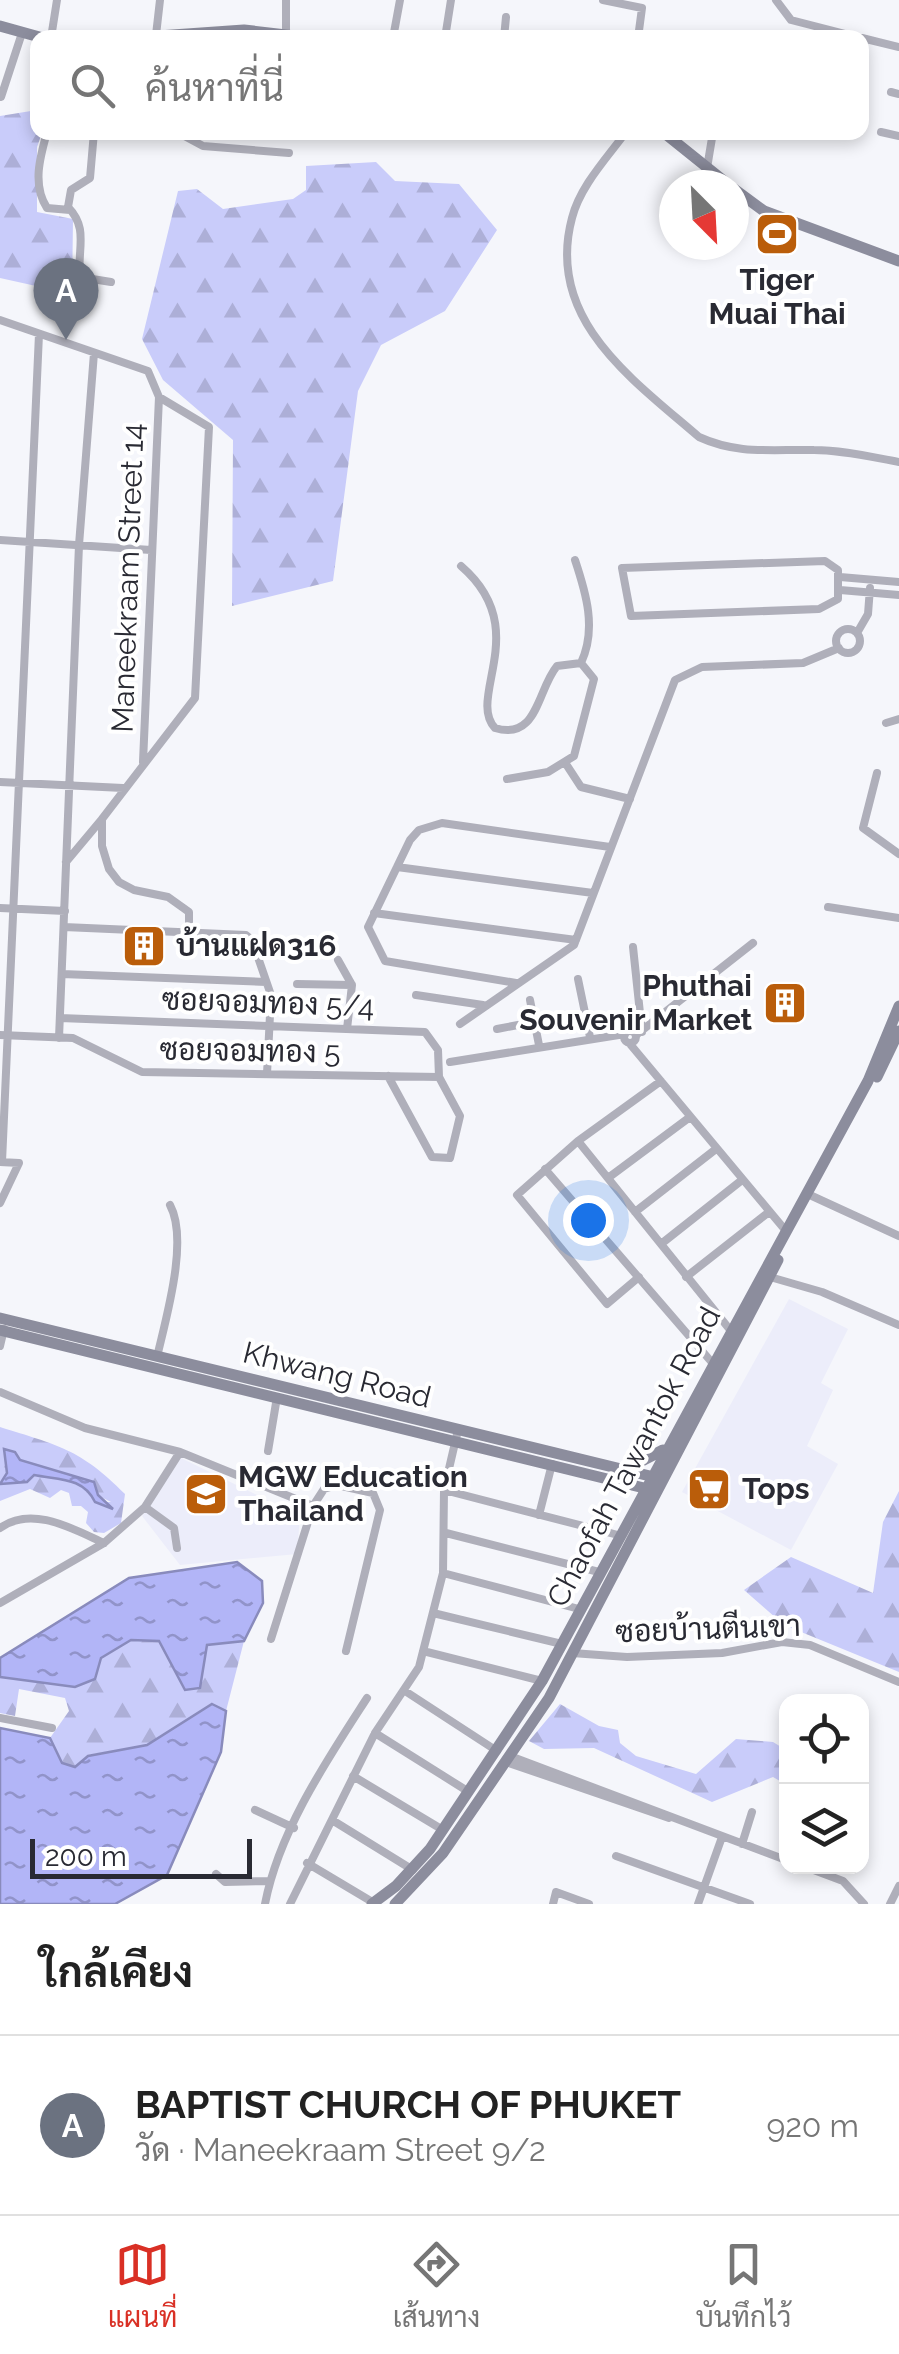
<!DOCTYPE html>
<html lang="th">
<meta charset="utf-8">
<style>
body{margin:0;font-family:Raleway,Sarabun,sans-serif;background:#f6f6f6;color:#222}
.controls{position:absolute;right:30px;bottom:30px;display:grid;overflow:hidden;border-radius:20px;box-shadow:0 5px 15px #0003}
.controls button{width:90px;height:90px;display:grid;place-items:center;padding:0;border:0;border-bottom:2px solid #e0e0e0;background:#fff;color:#222;font:50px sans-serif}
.compass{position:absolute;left:659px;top:170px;width:90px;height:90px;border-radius:50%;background:#fff;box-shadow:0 5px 15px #0003;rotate:156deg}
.scale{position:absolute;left:30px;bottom:25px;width:222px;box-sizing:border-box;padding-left:10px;border:5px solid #292a33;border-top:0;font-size:28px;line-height:35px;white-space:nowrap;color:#292a33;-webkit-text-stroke:8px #fff;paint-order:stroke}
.you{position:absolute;left:588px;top:1220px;width:35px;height:35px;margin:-25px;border:8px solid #fff;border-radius:50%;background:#1a73e8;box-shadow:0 0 0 15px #1a73e833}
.badge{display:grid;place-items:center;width:65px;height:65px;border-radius:50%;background:#d93025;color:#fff;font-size:32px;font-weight:700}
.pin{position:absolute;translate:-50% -82px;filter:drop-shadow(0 2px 5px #0008)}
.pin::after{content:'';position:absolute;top:52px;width:35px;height:30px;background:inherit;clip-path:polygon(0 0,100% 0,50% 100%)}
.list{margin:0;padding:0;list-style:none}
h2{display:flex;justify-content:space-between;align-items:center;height:130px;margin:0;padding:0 40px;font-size:42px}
h2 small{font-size:32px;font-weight:400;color:#767676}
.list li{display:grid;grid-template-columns:65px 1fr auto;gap:30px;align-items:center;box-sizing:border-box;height:180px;padding:0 40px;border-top:2px solid #e0e0e0}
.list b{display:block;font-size:38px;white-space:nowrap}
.list p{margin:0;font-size:32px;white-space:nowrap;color:#767676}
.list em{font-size:32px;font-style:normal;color:#767676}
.icon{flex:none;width:55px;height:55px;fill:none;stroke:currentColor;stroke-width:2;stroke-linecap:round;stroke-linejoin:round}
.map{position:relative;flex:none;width:899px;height:1904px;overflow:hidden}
.search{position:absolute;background:#fff;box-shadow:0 5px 15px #0003;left:30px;right:30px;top:30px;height:110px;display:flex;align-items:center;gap:25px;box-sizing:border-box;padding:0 35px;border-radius:20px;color:#767676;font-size:38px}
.sheet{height:310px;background:#fff}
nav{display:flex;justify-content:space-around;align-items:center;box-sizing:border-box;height:140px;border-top:2px solid #e0e0e0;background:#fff;font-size:28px;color:#767676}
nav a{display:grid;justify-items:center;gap:5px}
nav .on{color:#d93025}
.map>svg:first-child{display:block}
</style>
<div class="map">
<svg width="899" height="1904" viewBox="0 0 899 1904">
<defs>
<pattern id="forest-firs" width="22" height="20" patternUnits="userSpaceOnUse" patternTransform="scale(2.5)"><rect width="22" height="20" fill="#c9ccfa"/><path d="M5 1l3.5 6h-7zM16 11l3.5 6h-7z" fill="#adafd7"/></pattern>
<pattern id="water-ripples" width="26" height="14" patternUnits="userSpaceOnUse" patternTransform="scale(2.5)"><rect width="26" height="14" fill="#b2b5f7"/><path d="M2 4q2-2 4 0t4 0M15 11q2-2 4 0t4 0" fill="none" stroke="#9193c9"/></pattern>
</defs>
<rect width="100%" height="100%" fill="#f5f6fb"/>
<path fill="#ecedfa" d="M789 1299 848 1329 821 1383 833 1390 807 1446 838 1464 791 1550 682 1492Z
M181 1458 300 1516 297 1554 180 1565 142 1516Z"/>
<path fill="url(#forest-firs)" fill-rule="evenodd" d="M37 110 38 132 42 133 37 147V212L73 219 72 294 0 278V116Z
M376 162 395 181 459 184 497 230 445 311 381 345 358 391 333 581 232 606 233 440 163 380 142 339 178 191 197 189 223 209 293 199 306 190V166Z
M0 1427C57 1445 81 1449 125 1494L121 1523 104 1533 94 1532 86 1523 88 1512 81 1506H72L69 1493 61 1490 50 1498 30 1489 0 1501ZM20 1460 94 1482 97 1495 111 1502H95C83 1477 59 1479 33 1475L26 1482 1 1483Z
M899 1491V1672L784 1625 744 1590 791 1557 873 1593 883 1522Z
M131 1640 159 1641 184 1689 200 1687 207 1644 244 1641 226 1711 211 1704 147 1745 88 1755 75 1768 62 1763 50 1738 69 1711 65 1698 19 1689 15 1716 0 1713V1677L75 1686 101 1658Z
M560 1704 599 1726 618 1730 620 1743 636 1756 696 1774 736 1739 773 1742 786 1750 785 1784 773 1777 712 1802 594 1748 544 1749 529 1741Z"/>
<path fill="url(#water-ripples)" stroke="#898bbc" stroke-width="2.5" d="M4 1449 15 1452 20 1460 94 1482 98 1495 113 1509 95 1502C83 1477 59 1480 34 1475L27 1482 0 1484 7 1473Z
M237 1562 262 1581 263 1603 244 1641 207 1645 200 1688 185 1690 159 1641 131 1640 101 1658 95 1679 75 1687 0 1677V1658L129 1578Z
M212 1704 226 1711 221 1752 167 1875 115 1904H0V1728L50 1738 62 1763 75 1767 88 1756 147 1745Z"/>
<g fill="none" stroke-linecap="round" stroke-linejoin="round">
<path stroke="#afafba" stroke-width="8" d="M603 0 642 8 638 38
M776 0 791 20 861 38
M156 35 160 0
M286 35V0
M51 38 57 0
M393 38 400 0
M445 38 451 0
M504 38 506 17
M862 38 899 47
M891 92 899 94
M1 97 22 33
M47 132C40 157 32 185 47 208L70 210
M94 132 90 178 71 190 68 207C89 229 77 248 80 277L111 282
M177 132 203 146 289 153
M626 132C607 158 580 186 572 218 545 319 632 379 699 437 738 455 773 449 814 450 842 450 871 457 899 462
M881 132 899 136
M707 168 713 132
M0 320 148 371 159 397 209 427 195 698 102 819V846L109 869 119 882 134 890 168 897 189 912V932
M0 540 151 550
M575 560C586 593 597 629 581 663
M825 561 838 570V599L819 609 631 616 622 568Z
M461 566C534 629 466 697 495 728 538 741 537 690 557 666L581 663 594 679 574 756 548 772 507 779
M840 577 899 582
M840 590 899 595
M836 641a12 12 0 1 1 24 0a12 12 0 1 1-24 0Z
M857 633 868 614 870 588
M886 723 899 719
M143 762 159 397
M566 764 581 787 630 799
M877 773 863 828 899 854
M0 782 123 788
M66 862 102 819
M397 867 593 893
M828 907 899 918
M0 908 65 911
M374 913 576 940
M64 927 246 935 252 940 271 995 267 1074
M633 947 642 1032
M338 960 352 985 347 1029
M62 974 266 982
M578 979 590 1037
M516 983 385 961 368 927 410 840 419 830 442 823 610 847
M297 984 352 985
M416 995 483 1005
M530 1000 539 1045
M60 1018 425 1032 438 1050 439 1077
M460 1024 574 945 675 680 702 667 803 663 839 648
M497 1029 534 1022
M624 1037a6 6 0 1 1 12 0a6 6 0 1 1-12 0Z
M0 1035 73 1038 142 1072 439 1077
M636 1035 753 943
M59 1038 79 545 94 353
M630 1044 786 1231
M450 1062 625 1034
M388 1076 432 1157 450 1158 460 1116 439 1077
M578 1141 731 1331
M0 1162 19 1163 0 1203
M2 1162 39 334
M545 1169 715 1366
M608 1178 690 1117
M812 1196 899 1236
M635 1212 716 1149
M661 1244 742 1180
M639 1277 607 1304 517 1195 578 1141 661 1081
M686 1277 769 1212
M770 1277 822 1292 899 1325
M0 1346 4 1329
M157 1357C166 1318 189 1240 170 1205
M0 1392 85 1428 180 1452 313 1506
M268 1451 277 1397
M444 1490 618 1535
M145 1507 174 1528 177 1548
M539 1515 552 1464
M0 1528C32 1505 73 1529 104 1543
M446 1533 599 1572
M443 1573 579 1609
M0 1603 104 1543 145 1507 180 1452
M433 1613 562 1644
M271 1639 313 1506 324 1489 337 1485 373 1493 380 1510 346 1651
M423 1651 542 1681
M572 1653 627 1657 722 1653 782 1642 810 1645 899 1682
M405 1691 497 1751
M0 1718 52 1728
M375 1733 469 1792
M510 1756 786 1860
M506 1762 669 1818
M353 1776 443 1830
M255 1810 294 1828
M332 1820 413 1870
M742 1844 752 1812
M616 1856 750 1904
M307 1863 374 1903
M803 1866 843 1881 864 1904
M216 1874 225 1882 270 1881
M265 1904C279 1831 327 1760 367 1698
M290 1904 375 1733 419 1667 443 1573 444 1490 458 1430
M553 1904 556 1892 589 1904
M698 1904 722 1837
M890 1904 899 1886"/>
<path stroke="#8c8d9d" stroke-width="11" d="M0 26 43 38
M130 38 244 30 312 38
M663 132 729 185
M734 189 764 211 899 261
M877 1077 899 1031
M0 1318 654 1477
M0 1330 648 1489
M626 1469 663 1450
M372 1904 396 1886 430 1849 542 1681 868 1081 899 1006
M395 1904 443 1853 549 1698 778 1260"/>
</g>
<defs>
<g id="stadium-square" transform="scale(2.25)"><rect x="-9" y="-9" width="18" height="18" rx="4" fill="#ba5d0a" stroke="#fff"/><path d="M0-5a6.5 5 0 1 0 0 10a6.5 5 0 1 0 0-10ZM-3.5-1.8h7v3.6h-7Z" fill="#fff"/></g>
<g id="building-square" transform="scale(2.25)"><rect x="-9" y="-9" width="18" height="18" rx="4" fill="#ba5d0a" stroke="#fff"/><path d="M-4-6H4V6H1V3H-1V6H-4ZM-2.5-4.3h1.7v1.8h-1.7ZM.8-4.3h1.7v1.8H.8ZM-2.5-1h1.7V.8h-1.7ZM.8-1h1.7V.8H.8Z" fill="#fff"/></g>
<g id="supermarket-square" transform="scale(2.25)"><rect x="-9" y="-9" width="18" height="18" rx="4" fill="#ba5d0a" stroke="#fff"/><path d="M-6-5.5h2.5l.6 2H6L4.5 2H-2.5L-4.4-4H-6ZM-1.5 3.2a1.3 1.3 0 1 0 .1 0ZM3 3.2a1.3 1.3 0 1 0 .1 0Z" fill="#fff"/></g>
<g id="school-square" transform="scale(2.25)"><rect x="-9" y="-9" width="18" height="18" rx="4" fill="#ba5d0a" stroke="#fff"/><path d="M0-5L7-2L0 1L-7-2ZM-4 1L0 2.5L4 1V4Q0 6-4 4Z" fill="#fff"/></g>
</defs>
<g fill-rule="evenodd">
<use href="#stadium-square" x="777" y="234"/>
<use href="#building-square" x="144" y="946"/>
<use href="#building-square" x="785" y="1003"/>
<use href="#supermarket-square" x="709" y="1489"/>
<use href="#school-square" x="206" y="1494"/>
</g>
<g text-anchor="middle" stroke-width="8" stroke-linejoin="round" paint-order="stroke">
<g font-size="30" font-weight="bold" fill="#292a33" stroke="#fff" text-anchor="start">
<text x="777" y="290" text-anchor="middle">Tiger<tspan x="777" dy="34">Muai Thai</tspan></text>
<text x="176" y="956">บ้านแฝด316</text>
<text x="752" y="996" text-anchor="end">Phuthai<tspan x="752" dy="34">Souvenir Market</tspan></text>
<text x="238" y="1487">MGW Education<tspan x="238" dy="34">Thailand</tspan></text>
<text x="742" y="1499">Tops</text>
</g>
<g font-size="30" fill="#292a33" stroke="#fff">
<text transform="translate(128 578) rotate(-88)" y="10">Maneekraam Street 14</text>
<text transform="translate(268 1003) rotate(2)" y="10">ซอยจอมทอง 5/4</text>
<text transform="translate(250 1051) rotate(1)" y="10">ซอยจอมทอง 5</text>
<text transform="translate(337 1375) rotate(14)" y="10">Khwang Road</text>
<text transform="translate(634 1457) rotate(-62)" y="10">Chaofah Tawantok Road</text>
<text transform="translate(708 1629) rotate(-2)" y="10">ซอยบ้านตีนเขา</text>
</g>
</g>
</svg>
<div class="controls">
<button><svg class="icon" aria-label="locate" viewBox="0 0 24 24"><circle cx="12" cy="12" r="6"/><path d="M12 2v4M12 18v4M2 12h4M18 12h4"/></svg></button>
<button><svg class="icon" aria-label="layers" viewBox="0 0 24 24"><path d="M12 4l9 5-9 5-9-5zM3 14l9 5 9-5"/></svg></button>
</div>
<svg class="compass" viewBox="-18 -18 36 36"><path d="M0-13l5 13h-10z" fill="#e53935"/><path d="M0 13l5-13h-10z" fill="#767676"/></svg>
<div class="scale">200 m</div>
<div class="you"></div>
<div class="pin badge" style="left:66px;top:340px;background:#6b7280">A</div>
<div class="search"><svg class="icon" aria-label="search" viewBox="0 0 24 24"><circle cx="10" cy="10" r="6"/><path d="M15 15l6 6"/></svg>ค้นหาที่นี่</div>
</div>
<section class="sheet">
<h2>ใกล้เคียง<small></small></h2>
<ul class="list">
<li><span class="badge" style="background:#6b7280">A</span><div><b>BAPTIST CHURCH OF PHUKET</b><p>วัด · Maneekraam Street 9/2</p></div><em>920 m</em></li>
</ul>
</section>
<nav>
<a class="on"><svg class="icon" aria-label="map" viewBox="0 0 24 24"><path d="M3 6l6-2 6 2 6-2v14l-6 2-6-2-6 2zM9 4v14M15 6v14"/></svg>แผนที่</a>
<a><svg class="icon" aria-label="directions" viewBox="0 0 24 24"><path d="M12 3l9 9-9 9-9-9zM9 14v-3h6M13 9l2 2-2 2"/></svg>เส้นทาง</a>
<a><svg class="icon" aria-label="saved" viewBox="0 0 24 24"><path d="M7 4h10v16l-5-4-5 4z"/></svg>บันทึกไว้</a>
</nav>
